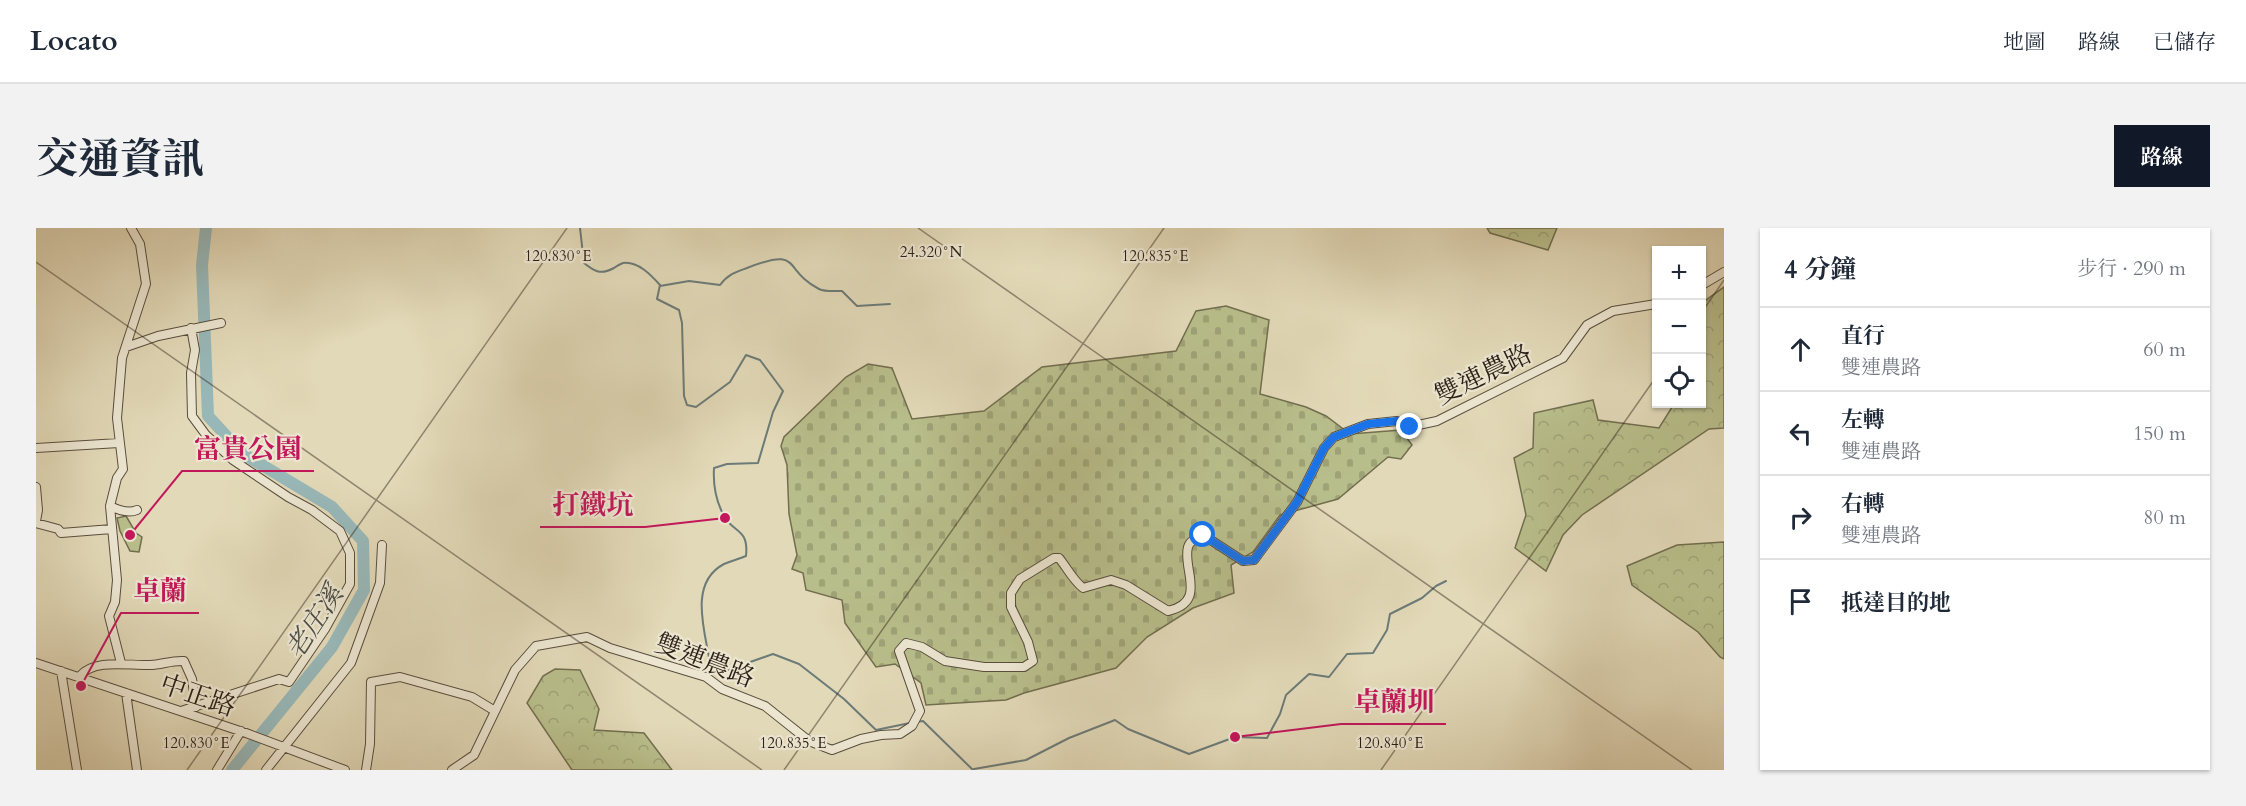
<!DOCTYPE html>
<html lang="zh-TW">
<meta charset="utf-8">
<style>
body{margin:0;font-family:Cardo,"Noto Serif TC",serif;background:#f2f2f3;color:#1f2937}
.controls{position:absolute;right:18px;top:18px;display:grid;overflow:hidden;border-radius:0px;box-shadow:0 2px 4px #0004}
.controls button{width:54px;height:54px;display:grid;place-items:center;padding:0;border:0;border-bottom:2px solid #e0e1e3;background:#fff;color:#1f2937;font:30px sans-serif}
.stop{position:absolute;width:18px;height:18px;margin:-14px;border:4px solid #1a73e8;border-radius:50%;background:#fff}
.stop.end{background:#1a73e8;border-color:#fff;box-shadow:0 2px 6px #0008}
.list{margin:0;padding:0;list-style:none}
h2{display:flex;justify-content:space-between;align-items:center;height:78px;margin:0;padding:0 24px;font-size:26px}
h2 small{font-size:20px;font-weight:400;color:#747a83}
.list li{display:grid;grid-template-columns:39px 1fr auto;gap:18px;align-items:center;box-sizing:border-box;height:84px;padding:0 24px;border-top:2px solid #e0e1e3}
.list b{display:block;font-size:22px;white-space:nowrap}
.list p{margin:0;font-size:20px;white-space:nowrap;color:#747a83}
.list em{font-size:20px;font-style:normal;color:#747a83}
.icon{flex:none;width:33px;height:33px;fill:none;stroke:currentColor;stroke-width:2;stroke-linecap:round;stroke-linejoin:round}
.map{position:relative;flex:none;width:1688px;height:542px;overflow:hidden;border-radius:0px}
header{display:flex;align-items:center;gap:36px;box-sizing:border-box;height:84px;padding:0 30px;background:#fff;border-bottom:2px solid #e0e1e3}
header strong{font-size:28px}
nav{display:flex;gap:33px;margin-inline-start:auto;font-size:21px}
.intro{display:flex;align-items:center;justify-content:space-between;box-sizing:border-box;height:144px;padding:0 36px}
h1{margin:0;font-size:42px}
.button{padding:15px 27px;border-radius:0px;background:#111827;color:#fff;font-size:21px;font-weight:700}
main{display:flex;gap:36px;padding:0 36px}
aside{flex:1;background:#fff;border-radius:0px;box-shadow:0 2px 4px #0004}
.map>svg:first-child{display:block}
</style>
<header>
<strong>Locato</strong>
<nav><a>地圖</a><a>路線</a><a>已儲存</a></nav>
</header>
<div class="intro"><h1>交通資訊</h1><a class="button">路線</a></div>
<main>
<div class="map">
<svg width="1688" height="542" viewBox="0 0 1688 542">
<defs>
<pattern id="forest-crowns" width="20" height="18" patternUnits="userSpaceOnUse" patternTransform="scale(1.5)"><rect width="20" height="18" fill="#b8be8b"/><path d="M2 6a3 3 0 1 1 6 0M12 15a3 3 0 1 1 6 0" fill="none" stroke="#9ea377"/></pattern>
<pattern id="cemetery-stones" width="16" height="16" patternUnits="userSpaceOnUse" patternTransform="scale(1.5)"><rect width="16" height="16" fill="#b8be8b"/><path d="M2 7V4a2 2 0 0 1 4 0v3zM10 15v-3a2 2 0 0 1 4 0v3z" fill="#9ea377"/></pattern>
</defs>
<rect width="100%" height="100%" fill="#e2d9b8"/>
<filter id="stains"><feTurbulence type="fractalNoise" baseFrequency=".00333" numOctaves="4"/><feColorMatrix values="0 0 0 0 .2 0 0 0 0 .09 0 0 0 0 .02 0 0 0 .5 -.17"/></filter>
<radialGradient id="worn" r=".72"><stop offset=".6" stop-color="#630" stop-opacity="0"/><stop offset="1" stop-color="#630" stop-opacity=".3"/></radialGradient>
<path fill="#b8be8b" stroke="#726e50" stroke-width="1.5" d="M90 288 100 305 106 309 103 324 94 323 84 303 81 290Z"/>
<path fill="url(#forest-crowns)" stroke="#726e50" stroke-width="1.5" d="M1451 0H1521L1512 22 1454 5Z
M1688 59V200L1673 201 1546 287 1527 307 1510 343 1479 320 1490 287 1478 230 1497 220 1498 185 1557 172 1562 192 1623 200 1638 176H1666V75Z
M1688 314V431L1684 429 1662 404 1596 357 1591 338 1641 317Z
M519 441 544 442 563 481 558 502 608 505 636 542H536L491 475 507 448Z"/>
<path fill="url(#cemetery-stones)" stroke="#726e50" stroke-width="1.5" d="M1190 78 1233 92 1224 166 1270 179 1290 188 1314 206 1365 202 1376 217 1365 231 1352 229 1302 271 1244 287 1217 324 1195 337 1198 365 1157 380 1111 409 1080 440 988 465 970 472 890 477 885 455 859 436 840 439 809 395 806 372 770 362 767 345 756 341 761 327 753 286 751 237 745 218 748 209 810 149 832 136 856 140 876 191 948 183 1006 139 1140 123 1160 83Z"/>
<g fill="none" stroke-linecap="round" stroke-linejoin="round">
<path stroke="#6c7b78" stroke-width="2" d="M544 0 548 35C559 44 565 47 578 40 581 38 584 36 587 35 602 33 615 47 624 57L621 71 643 82 646 95 648 168 651 177 660 179 694 154 710 127 724 132 747 163 737 184 722 235 691 236 678 240C677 256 680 273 688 288 697 305 713 300 710 328 703 331 695 333 688 336 652 355 669 403 674 435L686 444 737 426 763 436 808 471 840 502 874 495
M624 58 653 53 684 57C692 46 700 44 711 40 767 18 746 42 783 61 789 64 799 63 806 63L821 78 854 76
M880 494 887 493 937 542
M938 541 990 532 1033 510 1079 492 1092 501 1153 526 1199 509 1231 510 1244 486 1250 467 1273 446 1293 449 1311 426 1337 425 1351 402 1354 386 1386 370 1400 358 1410 353"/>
<path stroke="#98b8b9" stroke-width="12" d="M170 0 166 37 172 188 206 225 296 279 327 313 328 362 296 419 196 542"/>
<g stroke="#594e3e" stroke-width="10">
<path id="minor" d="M1666 57 1688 44
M90 119 122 108 185 95
M0 220 83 215
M0 259 2 282 0 293
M74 278C82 282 92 286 101 282
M0 295 22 301 25 305 76 301
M0 435 210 505 309 542
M85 435 73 388 79 374 81 352 74 278 81 250 87 241 81 190 86 130 110 56 104 16 95 0
M25 443 41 542
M44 448C58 430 94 438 114 437 125 437 136 432 148 433L156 451 160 479
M90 465 101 542
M145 483 243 451 253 454 289 401 314 356V325L304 303 276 282 252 269 197 232 170 207 156 188 155 145 159 122 155 100
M181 542 205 503
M230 542 315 435 344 355 346 317
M330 542 334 516 335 454 364 449 436 469 459 483
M416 542 438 527 479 442 500 418 551 409 574 420 670 449 686 461 729 478 773 513 796 522 825 511 845 507 864 506 876 498 884 483 863 423 870 415 886 419 909 433 948 439H988L997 433 992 414 975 379V365L984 351 1018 330H1023C1032 341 1036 351 1047 360L1075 352 1090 357 1132 383C1172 374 1146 341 1152 319 1154 312 1161 310 1167 307L1207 333 1218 332 1261 274 1288 220 1298 209 1332 196 1361 193 1373 199 1401 193 1527 130 1551 97 1577 83 1620 76"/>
</g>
<use href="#minor" stroke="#ece6d1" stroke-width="8"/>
</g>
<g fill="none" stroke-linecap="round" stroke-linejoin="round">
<path stroke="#1a73e8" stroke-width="8" d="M1167 307 1207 333 1218 332 1261 274 1288 220 1298 209 1332 196 1361 193 1374 199"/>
</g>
<path fill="none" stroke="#2b1f16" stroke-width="1.5" stroke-opacity="0.45" d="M882 0 1656 542M0 34 726 542M1666 84 1688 52M151 542 531 0M748 542 1128 0M1345 542 1620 149"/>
<g text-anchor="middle" stroke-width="4.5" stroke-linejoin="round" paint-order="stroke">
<g font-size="26" fill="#2b1f16" stroke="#ece6d1">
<text transform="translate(1447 146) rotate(-26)" y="9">雙連農路</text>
<text transform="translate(669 432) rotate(21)" y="9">雙連農路</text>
<text transform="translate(162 467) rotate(19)" y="9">中正路</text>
</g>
<g font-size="27" font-style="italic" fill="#4c4d47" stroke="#ece6d1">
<text transform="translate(278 394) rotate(-57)" y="9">老庄溪</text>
</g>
</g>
<g font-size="15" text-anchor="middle" fill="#2b1f16" stroke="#ece6d1" stroke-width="4.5" stroke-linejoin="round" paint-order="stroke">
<text x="895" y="29">24.320°N</text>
<text x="522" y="33">120.830°E</text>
<text x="1119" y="33">120.835°E</text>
<text x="160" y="520">120.830°E</text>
<text x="757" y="520">120.835°E</text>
<text x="1354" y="520">120.840°E</text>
</g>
<path fill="none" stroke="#c2185b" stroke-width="2" d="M94 307L146 243H278M689 290L609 299H504M45 458L85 385H163M1199 509L1305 496H1410"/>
<g fill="#c2185b" stroke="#ece6d1" stroke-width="2">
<circle cx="94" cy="307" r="6"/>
<circle cx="689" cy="290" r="6"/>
<circle cx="45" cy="458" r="6"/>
<circle cx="1199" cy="509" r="6"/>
</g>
<g font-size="27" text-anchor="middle" font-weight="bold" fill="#c2185b" stroke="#ece6d1" stroke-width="4.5" stroke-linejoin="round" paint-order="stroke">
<text x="212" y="230">富貴公園</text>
<text x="557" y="286">打鐵坑</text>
<text x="124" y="372">卓蘭</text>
<text x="1358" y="483">卓蘭圳</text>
</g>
<rect width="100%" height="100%" filter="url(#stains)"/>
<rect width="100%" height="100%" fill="url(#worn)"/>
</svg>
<div class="controls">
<button>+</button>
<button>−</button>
<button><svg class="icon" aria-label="locate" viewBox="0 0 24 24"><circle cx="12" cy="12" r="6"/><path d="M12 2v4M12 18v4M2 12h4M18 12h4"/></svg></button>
</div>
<div class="stop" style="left:1167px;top:307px"></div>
<div class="stop end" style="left:1374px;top:199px"></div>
</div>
<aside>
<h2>4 分鐘<small>步行 · 290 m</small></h2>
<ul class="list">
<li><svg class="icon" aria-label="ahead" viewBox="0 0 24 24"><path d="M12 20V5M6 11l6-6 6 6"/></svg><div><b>直行</b><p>雙連農路</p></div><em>60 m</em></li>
<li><svg class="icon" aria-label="left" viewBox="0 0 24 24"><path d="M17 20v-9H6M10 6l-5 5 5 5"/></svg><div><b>左轉</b><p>雙連農路</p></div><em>150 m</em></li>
<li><svg class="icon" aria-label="right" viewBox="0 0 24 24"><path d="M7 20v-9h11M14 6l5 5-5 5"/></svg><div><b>右轉</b><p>雙連農路</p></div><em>80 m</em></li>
<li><svg class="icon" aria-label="arrive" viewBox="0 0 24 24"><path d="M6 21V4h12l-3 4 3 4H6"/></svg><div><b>抵達目的地</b></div></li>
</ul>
</aside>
</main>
